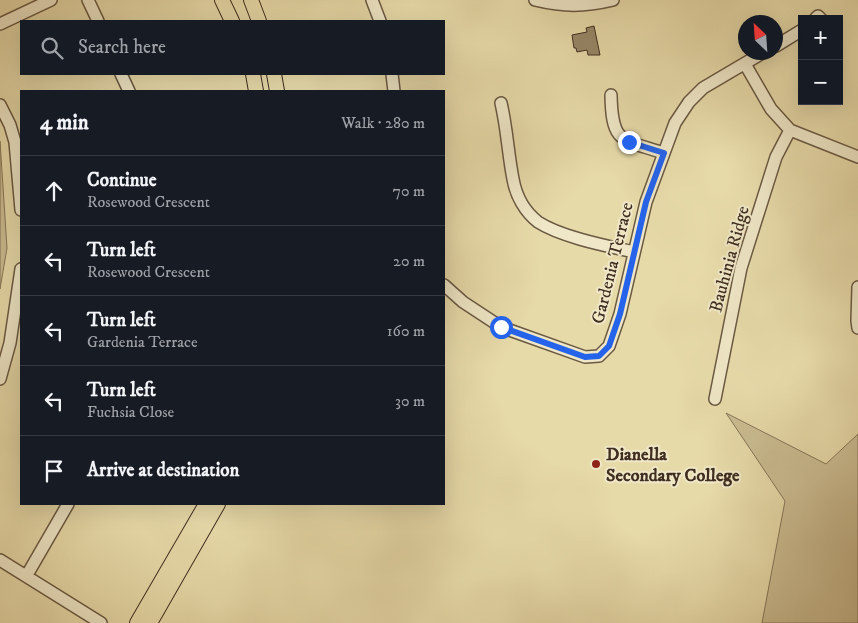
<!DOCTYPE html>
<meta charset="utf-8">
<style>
body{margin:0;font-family:"IM FELL DW Pica",serif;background:#20242c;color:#f1f3f6}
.controls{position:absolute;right:15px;top:15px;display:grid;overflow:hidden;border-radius:0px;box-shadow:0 5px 20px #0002}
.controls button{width:45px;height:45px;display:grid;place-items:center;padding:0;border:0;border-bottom:1px solid #363941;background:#171b24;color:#f1f3f6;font:25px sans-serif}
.compass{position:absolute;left:738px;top:15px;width:45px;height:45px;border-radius:50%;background:#171b24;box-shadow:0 5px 20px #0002;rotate:335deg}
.stop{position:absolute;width:15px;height:15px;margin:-11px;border:4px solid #2563eb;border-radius:50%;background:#fff}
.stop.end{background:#2563eb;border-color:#fff;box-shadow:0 1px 5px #0008}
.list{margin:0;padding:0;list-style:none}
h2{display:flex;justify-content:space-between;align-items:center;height:65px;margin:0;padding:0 20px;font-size:21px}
h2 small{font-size:16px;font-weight:400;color:#9ea1a6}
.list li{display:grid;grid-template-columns:32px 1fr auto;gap:15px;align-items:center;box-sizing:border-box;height:70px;padding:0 20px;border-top:1px solid #363941}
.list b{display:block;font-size:19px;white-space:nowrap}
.list p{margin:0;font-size:16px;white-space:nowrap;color:#9ea1a6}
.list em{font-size:16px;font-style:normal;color:#9ea1a6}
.icon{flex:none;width:28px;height:28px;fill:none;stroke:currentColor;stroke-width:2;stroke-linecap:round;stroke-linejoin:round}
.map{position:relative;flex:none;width:858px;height:623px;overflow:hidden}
.search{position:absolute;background:#171b24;box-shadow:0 5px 20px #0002;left:20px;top:20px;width:425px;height:55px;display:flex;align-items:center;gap:12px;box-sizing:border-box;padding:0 18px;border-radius:0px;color:#9ea1a6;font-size:19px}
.panel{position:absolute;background:#171b24;box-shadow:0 5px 20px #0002;left:20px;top:90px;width:425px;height:415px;border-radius:0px}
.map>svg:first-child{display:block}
</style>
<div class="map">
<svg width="858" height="623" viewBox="0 0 858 623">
<rect width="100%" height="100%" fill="#e7daa9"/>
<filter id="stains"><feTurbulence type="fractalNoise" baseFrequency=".004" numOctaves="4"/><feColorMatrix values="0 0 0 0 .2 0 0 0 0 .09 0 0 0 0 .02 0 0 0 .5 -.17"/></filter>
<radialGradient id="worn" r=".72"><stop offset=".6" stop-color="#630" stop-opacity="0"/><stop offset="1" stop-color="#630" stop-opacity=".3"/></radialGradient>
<path fill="#cbbd92" stroke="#86765a" d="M0 141 7 248 0 289Z
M726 413 826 464 858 434V623H762L785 501Z"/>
<path fill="#978768" stroke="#402e21" d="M594 26 600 55H588L587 50 577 52 576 48H574L572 35 587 32 586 28Z"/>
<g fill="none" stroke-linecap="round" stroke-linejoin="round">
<g stroke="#6a5943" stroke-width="14">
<path id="minor" d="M88 0 98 21
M372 0 380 21
M535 0C564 7 584 7 613 0
M815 19 818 16 821 19
M0 24 51 0
M776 46 802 30
M745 64 771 109 790 130 858 157
M121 74 129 91
M392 74 394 91
M611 95C612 144 621 139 664 153
M501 103C507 128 508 154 513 179 516 196 525 212 538 222 561 237 607 246 634 252
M0 105 10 125 15 142 21 210
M444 285 463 302 501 327 585 357 599 356 609 346 620 314 646 202 675 123 689 102 703 88 764 52
M858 287 857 321 858 328
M0 379 10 343 21 269
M715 399 741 268 776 157 790 130
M0 560 101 623
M27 575 68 504"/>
</g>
<g stroke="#402e21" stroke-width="16">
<path id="major" d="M222 0 232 21
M251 0 259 21
M253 74 256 91
M274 74 277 91
M137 623 206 504
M150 623 218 504"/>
</g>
<use href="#minor" stroke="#efe7c7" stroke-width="11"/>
<use href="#major" stroke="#e7daa9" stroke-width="14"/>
</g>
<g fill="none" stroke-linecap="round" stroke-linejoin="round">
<path stroke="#2563eb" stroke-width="6" d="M501 327 585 357 599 356 609 346 620 314 646 202 664 153 629 142"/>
</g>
<circle fill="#8f2418" stroke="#efe7c7" stroke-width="2" cx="596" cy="464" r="5"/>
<g text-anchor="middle" stroke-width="4" stroke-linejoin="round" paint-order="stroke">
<g font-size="18" fill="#402e21" stroke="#efe7c7">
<text transform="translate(729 259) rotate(-75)" y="6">Bauhinia Ridge</text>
<text transform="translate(612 263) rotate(-76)" y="6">Gardenia Terrace</text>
</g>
<g font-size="18" font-weight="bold" fill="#402e21" stroke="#efe7c7" text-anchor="start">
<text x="606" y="460">Dianella<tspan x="606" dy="21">Secondary College</tspan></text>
</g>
</g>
<rect width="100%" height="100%" filter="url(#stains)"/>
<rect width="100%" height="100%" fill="url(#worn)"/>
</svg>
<div class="controls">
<button>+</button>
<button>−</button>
</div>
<svg class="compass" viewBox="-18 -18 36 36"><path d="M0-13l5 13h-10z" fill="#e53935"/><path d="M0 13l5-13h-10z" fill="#9ea1a6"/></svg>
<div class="stop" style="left:501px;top:327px"></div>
<div class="stop end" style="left:629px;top:142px"></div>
<div class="search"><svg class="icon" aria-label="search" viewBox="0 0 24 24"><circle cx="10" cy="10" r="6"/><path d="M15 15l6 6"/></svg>Search here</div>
<section class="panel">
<h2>4 min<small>Walk · 280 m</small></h2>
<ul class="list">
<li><svg class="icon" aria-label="ahead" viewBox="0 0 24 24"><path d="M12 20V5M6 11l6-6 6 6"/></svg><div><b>Continue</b><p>Rosewood Crescent</p></div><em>70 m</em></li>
<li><svg class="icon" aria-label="left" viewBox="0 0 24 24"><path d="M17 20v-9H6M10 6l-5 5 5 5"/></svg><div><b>Turn left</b><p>Rosewood Crescent</p></div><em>20 m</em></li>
<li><svg class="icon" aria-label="left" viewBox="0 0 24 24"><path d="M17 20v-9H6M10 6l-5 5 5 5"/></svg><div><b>Turn left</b><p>Gardenia Terrace</p></div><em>160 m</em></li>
<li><svg class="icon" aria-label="left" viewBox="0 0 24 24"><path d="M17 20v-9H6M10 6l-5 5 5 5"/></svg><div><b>Turn left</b><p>Fuchsia Close</p></div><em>30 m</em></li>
<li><svg class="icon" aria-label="arrive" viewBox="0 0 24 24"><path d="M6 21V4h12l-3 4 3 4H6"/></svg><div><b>Arrive at destination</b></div></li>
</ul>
</section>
</div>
